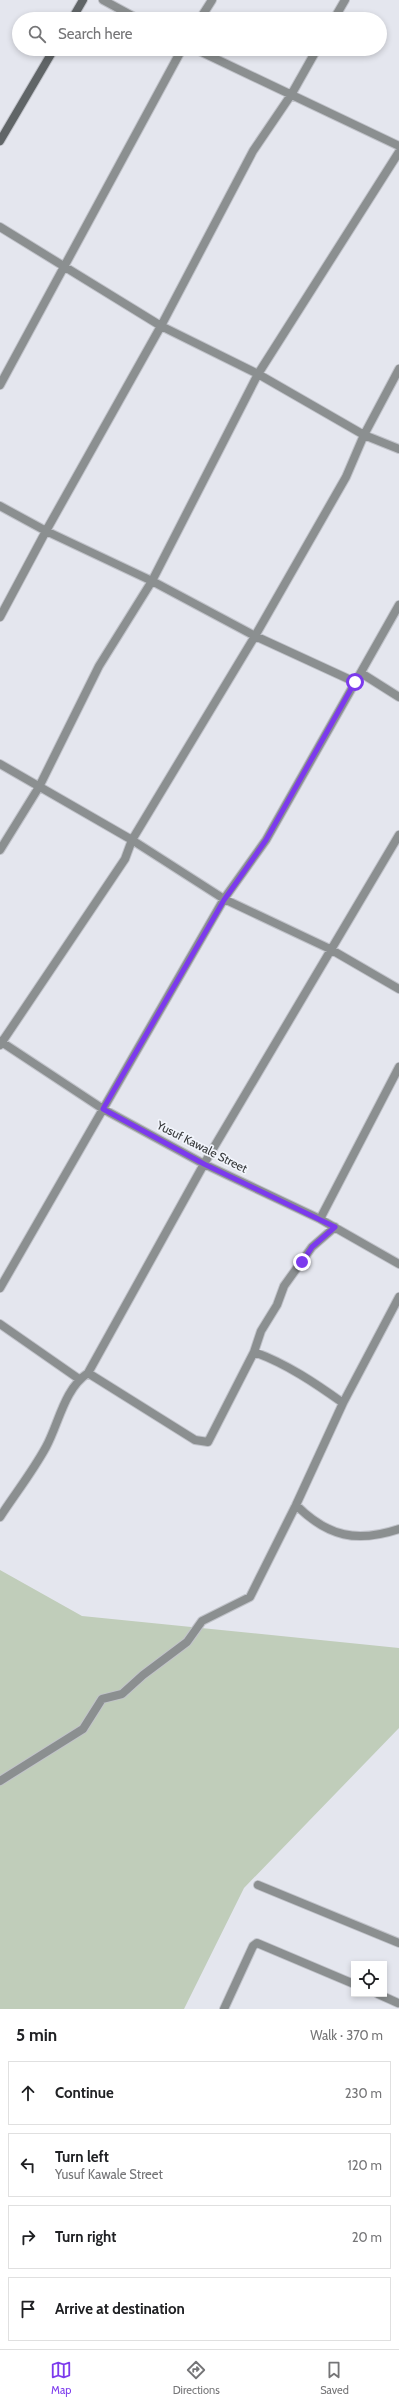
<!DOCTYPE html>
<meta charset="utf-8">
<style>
body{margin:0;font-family:Cabin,sans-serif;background:#f6f6f6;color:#202124}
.controls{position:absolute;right:12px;bottom:12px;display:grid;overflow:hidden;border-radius:0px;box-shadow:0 2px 6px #0003}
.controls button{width:36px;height:36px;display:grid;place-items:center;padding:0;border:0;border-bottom:1px solid #e0e0e0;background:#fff;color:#202124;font:20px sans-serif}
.stop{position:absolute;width:12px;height:12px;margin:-9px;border:3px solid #7c3aed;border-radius:50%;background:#fff}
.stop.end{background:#7c3aed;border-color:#fff;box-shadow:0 1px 4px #0008}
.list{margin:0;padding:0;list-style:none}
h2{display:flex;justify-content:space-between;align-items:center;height:52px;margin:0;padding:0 16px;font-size:17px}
h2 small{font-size:13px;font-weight:400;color:#757577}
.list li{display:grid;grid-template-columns:26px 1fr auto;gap:12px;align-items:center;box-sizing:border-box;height:64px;margin:0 8px 8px;padding:0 8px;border:1px solid #e0e0e0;border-radius:0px}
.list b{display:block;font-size:15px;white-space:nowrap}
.list p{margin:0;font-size:13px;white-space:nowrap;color:#757577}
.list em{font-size:13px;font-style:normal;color:#757577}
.icon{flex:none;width:22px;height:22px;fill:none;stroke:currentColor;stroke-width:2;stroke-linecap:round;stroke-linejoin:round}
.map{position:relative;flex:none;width:399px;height:2009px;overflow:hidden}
.search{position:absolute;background:#fff;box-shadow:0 2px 6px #0003;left:12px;right:12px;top:12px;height:44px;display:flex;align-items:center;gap:10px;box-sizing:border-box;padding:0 14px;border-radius:22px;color:#757577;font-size:15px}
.sheet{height:340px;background:#fff}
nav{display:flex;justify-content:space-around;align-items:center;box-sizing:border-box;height:56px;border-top:1px solid #e0e0e0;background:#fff;font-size:11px;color:#757577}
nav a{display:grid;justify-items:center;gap:2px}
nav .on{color:#7c3aed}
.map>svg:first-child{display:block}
</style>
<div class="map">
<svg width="399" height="2009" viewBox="0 0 399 2009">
<rect width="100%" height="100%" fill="#e4e6ee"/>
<path fill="#c0cdba" d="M0 1570 82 1616 399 1648V1728L244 1888 184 2009H0Z"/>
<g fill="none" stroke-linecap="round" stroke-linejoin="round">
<g stroke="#c1c3ca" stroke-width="10">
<path id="lane" d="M258 1885 399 1943
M378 1994 398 2003
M224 2009 253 1946 257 1943 354 1984"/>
</g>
<g stroke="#c1c3ca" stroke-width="10">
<path id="street" d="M103 0 138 19
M200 19 212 0
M334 19 345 0
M195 49 399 146
M0 227 161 326 258 374 364 435 399 449
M0 385 182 49
M0 506 46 531 152 581 255 636 355 682
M0 617 46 531 161 326 253 151 291 95 317 49
M361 673 399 697
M0 764 132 840 224 899 330 949 399 989
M0 850 39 787 99 666 152 581 258 374 399 152
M0 1041 103 1109 204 1164 320 1219 399 1264
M0 1045 125 859 132 840 255 636 346 477 364 435 399 369
M320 1219 399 1067
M0 1288 224 899 266 840 399 605
M0 1324 79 1379
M254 1352 261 1331 277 1305 284 1286 312 1247 335 1227
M88 1373 195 1440 208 1442 254 1352C287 1364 315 1383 343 1403
M296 1505C328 1537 357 1543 399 1529
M0 1517C15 1494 33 1471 46 1447 59 1423 64 1389 88 1373L204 1164 399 835
M0 1781 83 1729 102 1699 122 1694 143 1675 187 1642 202 1621 250 1597 296 1505 343 1403 399 1297"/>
</g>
<g stroke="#c1c3ca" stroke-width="10">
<path id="secondary" d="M72 19 83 0
M0 141 54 49"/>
</g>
<use href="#lane" stroke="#8b8f90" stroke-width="8"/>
<use href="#street" stroke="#8b8f90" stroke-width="8"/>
<use href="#secondary" stroke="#606567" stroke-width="8"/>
</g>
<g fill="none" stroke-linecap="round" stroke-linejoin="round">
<path stroke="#7c3aed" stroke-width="5" d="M302 1262 312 1247 335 1227 204 1164 103 1109 224 900 266 840 355 682"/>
</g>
<g text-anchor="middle" stroke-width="3.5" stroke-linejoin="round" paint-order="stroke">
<g font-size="12" fill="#36383a" stroke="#f1f4fb">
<text transform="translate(202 1147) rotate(27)" y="4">Yusuf Kawale Street</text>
</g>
</g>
</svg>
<div class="controls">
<button><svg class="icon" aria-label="locate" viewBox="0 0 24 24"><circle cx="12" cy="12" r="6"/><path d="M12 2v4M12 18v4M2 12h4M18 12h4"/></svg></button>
</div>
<div class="stop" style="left:355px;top:682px"></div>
<div class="stop end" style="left:302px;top:1262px"></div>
<div class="search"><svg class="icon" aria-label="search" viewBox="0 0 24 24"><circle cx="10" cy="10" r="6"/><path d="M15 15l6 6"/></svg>Search here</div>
</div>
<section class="sheet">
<h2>5 min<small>Walk · 370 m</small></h2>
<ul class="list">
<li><svg class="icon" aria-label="ahead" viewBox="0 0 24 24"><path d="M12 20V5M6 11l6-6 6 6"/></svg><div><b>Continue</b></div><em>230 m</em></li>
<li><svg class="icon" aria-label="left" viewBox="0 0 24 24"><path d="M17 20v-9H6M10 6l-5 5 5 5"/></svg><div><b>Turn left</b><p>Yusuf Kawale Street</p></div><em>120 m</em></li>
<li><svg class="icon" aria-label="right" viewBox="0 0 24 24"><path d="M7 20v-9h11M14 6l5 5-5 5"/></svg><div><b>Turn right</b></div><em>20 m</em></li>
<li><svg class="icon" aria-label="arrive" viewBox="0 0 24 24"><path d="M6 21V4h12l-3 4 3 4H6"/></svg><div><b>Arrive at destination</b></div></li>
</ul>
</section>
<nav>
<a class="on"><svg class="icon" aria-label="map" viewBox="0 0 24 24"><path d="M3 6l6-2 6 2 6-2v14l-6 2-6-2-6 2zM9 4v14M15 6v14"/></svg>Map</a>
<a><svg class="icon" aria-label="directions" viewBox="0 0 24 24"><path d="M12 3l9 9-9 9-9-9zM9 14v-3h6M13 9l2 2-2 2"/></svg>Directions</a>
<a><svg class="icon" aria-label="saved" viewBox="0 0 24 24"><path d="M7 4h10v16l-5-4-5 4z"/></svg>Saved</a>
</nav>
